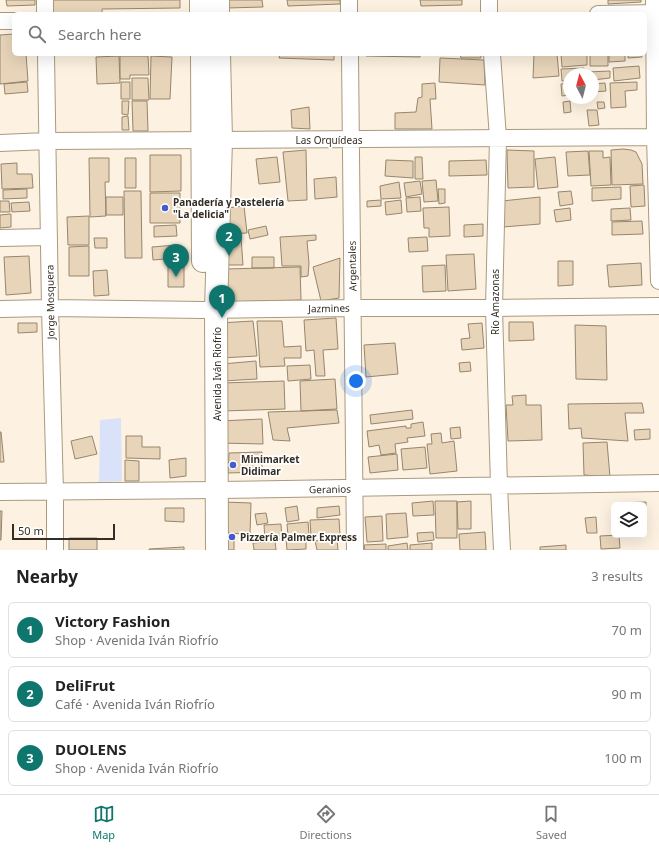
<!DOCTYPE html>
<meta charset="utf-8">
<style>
body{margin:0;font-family:"Noto Sans",sans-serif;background:#f6f6f6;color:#222}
.controls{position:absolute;right:12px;bottom:12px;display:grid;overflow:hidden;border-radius:6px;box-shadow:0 4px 16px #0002}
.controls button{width:36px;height:36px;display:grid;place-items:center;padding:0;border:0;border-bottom:1px solid #e0e0e0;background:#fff;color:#222;font:20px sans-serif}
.compass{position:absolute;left:563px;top:68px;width:36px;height:36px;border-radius:50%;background:#fff;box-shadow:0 4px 16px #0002;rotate:353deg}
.scale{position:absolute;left:12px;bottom:10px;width:103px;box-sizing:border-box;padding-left:4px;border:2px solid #342d23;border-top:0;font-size:11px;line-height:14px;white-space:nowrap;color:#342d23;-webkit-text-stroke:3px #fff;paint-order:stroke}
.you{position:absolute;left:356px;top:381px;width:14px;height:14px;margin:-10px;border:3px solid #fff;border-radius:50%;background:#1a73e8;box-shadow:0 0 0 6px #1a73e833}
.badge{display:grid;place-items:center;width:26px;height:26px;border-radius:50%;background:#0f766e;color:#fff;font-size:13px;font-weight:700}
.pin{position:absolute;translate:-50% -33px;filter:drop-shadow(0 1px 2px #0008)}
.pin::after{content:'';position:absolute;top:21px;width:14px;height:12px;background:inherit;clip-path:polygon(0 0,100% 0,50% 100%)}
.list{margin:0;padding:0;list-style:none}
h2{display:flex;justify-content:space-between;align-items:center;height:52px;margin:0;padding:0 16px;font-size:17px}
h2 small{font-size:13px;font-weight:400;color:#767676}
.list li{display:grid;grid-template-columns:26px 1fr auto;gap:12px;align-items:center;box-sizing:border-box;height:56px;margin:0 8px 8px;padding:0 8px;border:1px solid #e0e0e0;border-radius:6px}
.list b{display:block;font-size:15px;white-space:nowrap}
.list p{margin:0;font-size:13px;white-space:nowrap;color:#767676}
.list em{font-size:13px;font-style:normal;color:#767676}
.icon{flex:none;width:22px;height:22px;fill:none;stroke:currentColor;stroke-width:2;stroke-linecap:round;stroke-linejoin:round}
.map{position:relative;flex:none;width:659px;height:550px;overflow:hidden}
.search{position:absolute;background:#fff;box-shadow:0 4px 16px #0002;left:12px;right:12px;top:12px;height:44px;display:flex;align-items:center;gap:10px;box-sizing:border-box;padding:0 14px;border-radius:6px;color:#767676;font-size:15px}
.sheet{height:244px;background:#fff}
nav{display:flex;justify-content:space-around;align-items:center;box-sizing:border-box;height:56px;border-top:1px solid #e0e0e0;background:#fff;font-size:11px;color:#767676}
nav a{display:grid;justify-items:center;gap:2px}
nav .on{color:#0f766e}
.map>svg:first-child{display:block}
</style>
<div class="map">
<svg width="659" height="550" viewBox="0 0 659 550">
<rect width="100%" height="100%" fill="#fdf2e1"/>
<path fill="#dae2f9" d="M121 418 122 481 99 482 100 420Z"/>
<path fill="#e7d4b9" stroke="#97866d" d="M6 0H35V5L7 6Z
M50 0H180V8L102 9V14H50Z
M226 0H262L263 7 227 8Z
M287 0H340V4L288 6Z
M420 0H462V5L421 6Z
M608 0H641V2L608 4Z
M14 34V54H26L28 81 0 84V35Z
M120 54H148V55H120Z
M280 54H334V60L279 58Z
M366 54H420V57L366 56Z
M460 54H481V58H461Z
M534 54H557L559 76 533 78Z
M561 54H587V65L562 67Z
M590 54H608V66H590Z
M609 54H625V61L609 62Z
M628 54H642V57L628 58Z
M119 56 120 83 97 84 96 57Z
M120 56H148L149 75H130V79H120Z
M151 56 172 57 170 99H150Z
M440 58 484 60 485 85 439 82Z
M639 66 640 78 614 81 613 68Z
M584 68V74H569V81H562L561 69Z
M610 71V78L593 80V74H587V72Z
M132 78H148L149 100H132Z
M27 82 28 92 5 94 4 84Z
M121 82H130V99H121Z
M637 82V90L625 91 626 107 611 108 610 83Z
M435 83 436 99H430L432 129H395V113L416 112 418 98 422 97V84Z
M569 83V95L562 96 561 84Z
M605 83 606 91 593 92V84Z
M122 101H129L128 115 122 114Z
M132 101H147L148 131H133Z
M570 101 571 112 564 113 563 102Z
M597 102H604L605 108 598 109Z
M309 107 310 129 292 128 291 110Z
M587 110H597L599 125 589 126Z
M128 116 129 130H122V117Z
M623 149 631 150 636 152 642 164 643 184 612 185 611 150Z
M306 150 307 200 288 201 283 152Z
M507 150 534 151V187L508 188Z
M588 151 590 175 568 176 566 152Z
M589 151H603V158L610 157 611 185 591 186Z
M150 155H181V191L150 192Z
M277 157 280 182 259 184 256 159Z
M415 157H422L423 179H415Z
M555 157 558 187 538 189 535 159Z
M89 158H109V182H105L106 216 90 217Z
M125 158H136V188H125Z
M386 160 413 161V178L385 176Z
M486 160 487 175 449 176V161Z
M17 163V174H32L33 188 2 189 1 164Z
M336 177 337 197 315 199 314 179Z
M436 180 438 201 424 202 422 181Z
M420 181 422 194 406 197 404 183Z
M399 182 401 198 381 199 380 186Z
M644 185 645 206 631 207 630 186Z
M621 187V199L592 201V188Z
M27 189V198L3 199V190Z
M438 189H445V203L439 204Z
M124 191H141L142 258H125Z
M571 191 573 204 560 206 558 192Z
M150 193H180V223H150Z
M106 197H123V215H106Z
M420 197 421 211 407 212 406 198Z
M540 197V224L503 227 502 201Z
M381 200V206L367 207V201Z
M401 200 402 213 386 215 385 202Z
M0 201H9L10 212H0Z
M29 202 30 211 12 212 11 203Z
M244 206 247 233 227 234V208Z
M449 207 450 236 429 237V228H424L423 208Z
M570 208 571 220 556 222 554 210Z
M630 208 631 220 611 221V209Z
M11 214V227L0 228V215Z
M89 216V245H68L67 217Z
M642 221 643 234 612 235V222Z
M483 224V236L464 237V225Z
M176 225 177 236 154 237V226Z
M266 226 268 235 250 239 248 230Z
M316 235V240L307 241 309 263 308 276 301 277V266H282L280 237Z
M241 237 243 265H226L227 238Z
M427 237 428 251 409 252 408 238Z
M94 238H107V248H95Z
M176 245 177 258 153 260 152 247Z
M89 246V276H69V247Z
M474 254 476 289 448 291 446 255Z
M29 256 31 293 6 295 4 257Z
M252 257H274V268H252Z
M340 258 339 298 321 301 313 267Z
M558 261H573V285L558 286Z
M641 263 642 285 609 287 607 265Z
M445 265 446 291 423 292 422 266Z
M168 267H184V287H168Z
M300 267 301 300 226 302V269Z
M107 270 109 295 94 296 93 271Z
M336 318 338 349 323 350 325 376H316L314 350 306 351 304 320Z
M253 321 257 356 221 358 220 323Z
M257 321H282L284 347 301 346V358H284L285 366 260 367Z
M509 322H533L534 340 509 341Z
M18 323H37V332L18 333Z
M482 323 484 348 462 350 461 339 470 338 468 324Z
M575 325 606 326 607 380 576 379Z
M395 343 398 374 366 377 364 345Z
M256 361 257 379 223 381 222 364Z
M470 362 471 371 460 372 459 363Z
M310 365 311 379 288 381 287 366Z
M335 379 337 409 301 411 300 381Z
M284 381 285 409 223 411 222 383Z
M526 395V405H541L542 440 508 441 506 405H513L512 396Z
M642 403 644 413H625L628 441 582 438 581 428 569 429 568 404Z
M337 410 339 423 287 428 290 441 273 440 268 412Z
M412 410 413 419 371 424 370 415Z
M262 419 263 444 219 443 220 421Z
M423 422 425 436 407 438 408 442 395 444 396 453 381 455 379 445 369 447 367 431 406 426V428H411V424Z
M460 427 461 438 451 439 450 428Z
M650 429V439L635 440 634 430Z
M0 432H1L4 462H0Z
M441 433 442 443 454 441 457 471 430 474 427 444H432L431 434Z
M92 436 97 454 75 459 71 441Z
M126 436H142V447H160V459L126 458Z
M607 442 610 477 584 475 583 443Z
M425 447 427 468 403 470 401 449Z
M262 452V472L228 473 229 453Z
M397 454 398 470 370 473 368 457Z
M186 458V476L170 478 169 460Z
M125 460 139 461V481H125Z
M433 501 434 515 413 516 412 503Z
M435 501H457V538H436Z
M471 501V529H458L457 502Z
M223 502 251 503 250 534 222 533Z
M646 502V527H644V505H619V503Z
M297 506 299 520 287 522 285 508Z
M339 506 340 515 317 518V508Z
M165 508H184V522L165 521Z
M0 511H2L1 540H0Z
M266 513 268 523 257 525 255 514Z
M406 513 408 537 387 539 386 514Z
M382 516 383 541 367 542 365 517Z
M596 517 597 533H587L585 518Z
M339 519 340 535 311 536 310 520Z
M308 522 309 534 288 536 287 524Z
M281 524 282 539 265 540 264 525Z
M433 532 434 540 418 542 417 533Z
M485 532 486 550H460L459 534Z
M221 535H234V550H221Z
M619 535 620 548 601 549 600 536Z
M306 537V549L287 550 286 538Z
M69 538H97V550H69Z
M337 538 338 550H317L315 541Z
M275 541 276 550H254L253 543Z
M407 543 408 550H388V546Z
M432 543V550H410V545Z
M386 544V550H365L364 545Z
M566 545V550H540V547Z
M184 547V550H149V549Z"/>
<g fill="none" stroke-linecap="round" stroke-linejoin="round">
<g stroke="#aa997f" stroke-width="18">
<path id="minor" d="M349 0V14
M654 0 655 137 659 281
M45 14V0
M489 14V0
M598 14 659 13
M0 21H14
M46 54 50 308 55 492V550
M350 54 355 550
M492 54 498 138 494 308 499 486 502 550
M0 143 47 141 659 137
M0 238 49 237
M0 309 50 308 204 310 353 308H494L659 306
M0 492 217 490 659 483"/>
</g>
<g stroke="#aa997f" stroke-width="24">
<path id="secondary" d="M201 0V14
M218 14V0
M202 54 203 261
M217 550 216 310 221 140 219 54"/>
</g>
<use href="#minor" stroke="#fff" stroke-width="16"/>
<use href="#secondary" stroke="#fff" stroke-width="22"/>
</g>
<g fill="#465ace" stroke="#fff" stroke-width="1.5">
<circle cx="165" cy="208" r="4"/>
<circle cx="233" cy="465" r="4"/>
<circle cx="232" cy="537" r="4"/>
</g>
<g text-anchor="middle" stroke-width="3.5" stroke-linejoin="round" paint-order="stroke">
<g font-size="10" fill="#342d23" stroke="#fff">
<text x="329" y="144">Las Orquídeas</text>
<text transform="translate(352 266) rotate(-91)" y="4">Argentales</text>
<text transform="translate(50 302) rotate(-91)" y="4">Jorge Mosquera</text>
<text transform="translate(495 302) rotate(-90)" y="4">Río Amazonas</text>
<text transform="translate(329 308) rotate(-1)" y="4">Jazmines</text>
<text transform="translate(217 374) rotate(-90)" y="4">Avenida Iván Riofrío</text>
<text transform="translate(330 489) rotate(-1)" y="4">Geranios</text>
</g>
<g font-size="10" font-weight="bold" fill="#342d23" stroke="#fff" text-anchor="start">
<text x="173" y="206">Panadería y Pastelería<tspan x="173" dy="12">"La delicia"</tspan></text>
<text x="241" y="463">Minimarket<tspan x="241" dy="12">Didimar</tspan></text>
<text x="240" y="541">Pizzería Palmer Express</text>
</g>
</g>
</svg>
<div class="controls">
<button><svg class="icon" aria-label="layers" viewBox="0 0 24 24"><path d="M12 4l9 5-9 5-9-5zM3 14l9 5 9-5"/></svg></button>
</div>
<svg class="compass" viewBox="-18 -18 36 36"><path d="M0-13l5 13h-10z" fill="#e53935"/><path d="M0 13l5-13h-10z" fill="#767676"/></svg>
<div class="scale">50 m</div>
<div class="you"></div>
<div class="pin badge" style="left:222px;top:318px">1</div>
<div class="pin badge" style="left:229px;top:256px">2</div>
<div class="pin badge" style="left:176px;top:277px">3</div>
<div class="search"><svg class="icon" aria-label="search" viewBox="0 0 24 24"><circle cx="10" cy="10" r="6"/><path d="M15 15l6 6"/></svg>Search here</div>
</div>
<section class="sheet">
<h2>Nearby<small>3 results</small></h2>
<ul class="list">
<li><span class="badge">1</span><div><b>Victory Fashion</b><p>Shop · Avenida Iván Riofrío</p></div><em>70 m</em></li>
<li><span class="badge">2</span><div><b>DeliFrut</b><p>Café · Avenida Iván Riofrío</p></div><em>90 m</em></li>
<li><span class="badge">3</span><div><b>DUOLENS</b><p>Shop · Avenida Iván Riofrío</p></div><em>100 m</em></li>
</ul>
</section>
<nav>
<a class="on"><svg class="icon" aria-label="map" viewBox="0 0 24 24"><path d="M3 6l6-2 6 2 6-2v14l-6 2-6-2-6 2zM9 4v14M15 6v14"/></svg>Map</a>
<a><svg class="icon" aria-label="directions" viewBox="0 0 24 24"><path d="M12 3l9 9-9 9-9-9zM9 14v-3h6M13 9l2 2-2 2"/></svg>Directions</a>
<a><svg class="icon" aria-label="saved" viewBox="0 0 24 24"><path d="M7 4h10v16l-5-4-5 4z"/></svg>Saved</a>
</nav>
